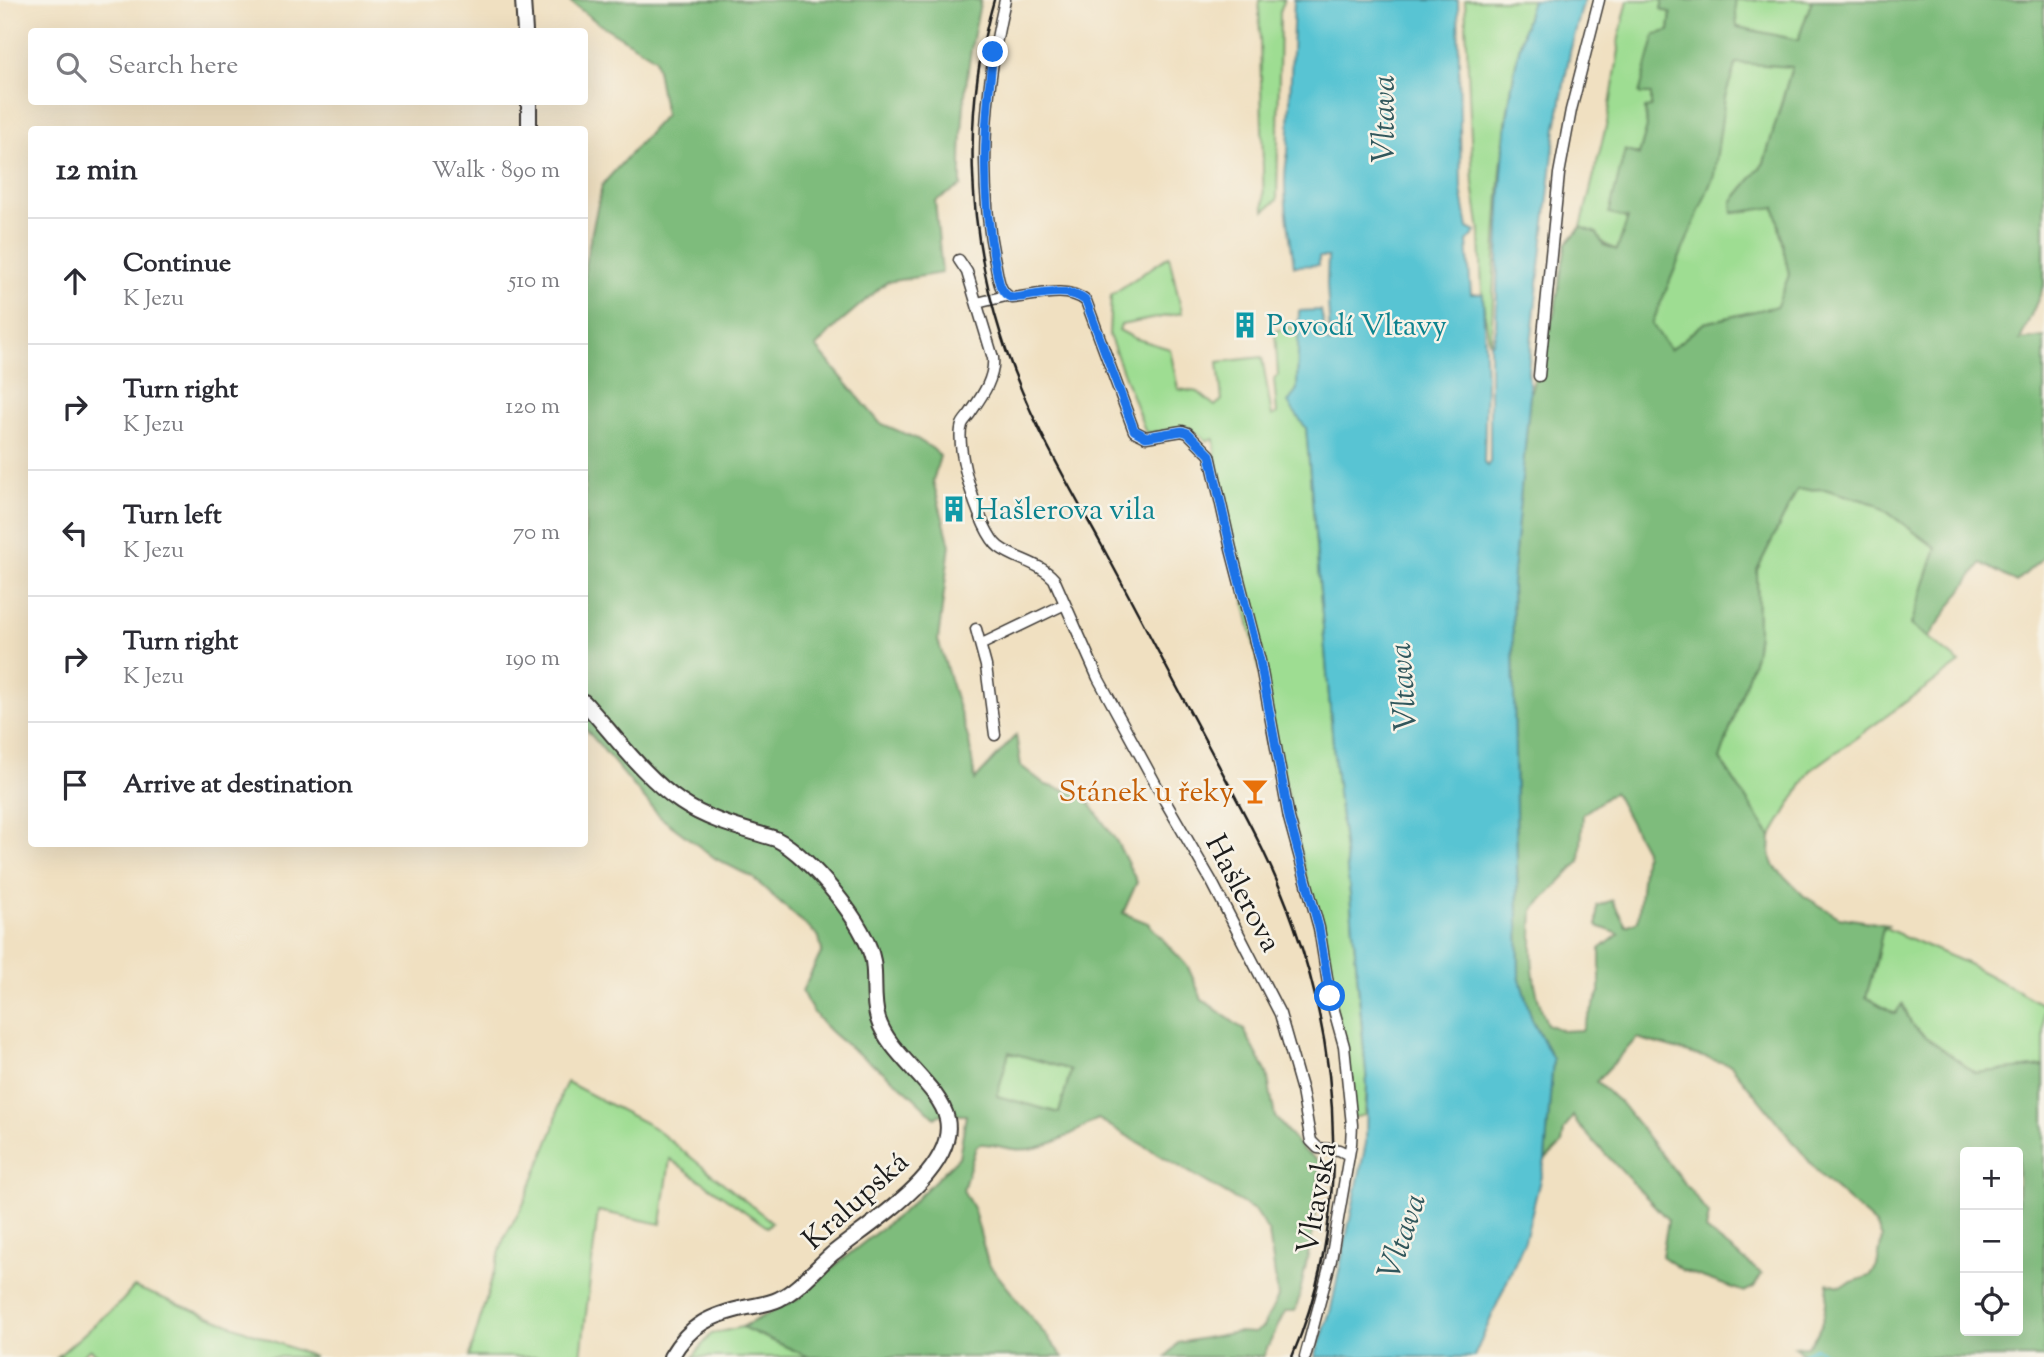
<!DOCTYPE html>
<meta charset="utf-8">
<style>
body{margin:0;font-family:"Sorts Mill Goudy",serif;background:#f7f7f7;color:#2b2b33}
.controls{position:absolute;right:21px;bottom:21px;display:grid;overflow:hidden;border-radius:7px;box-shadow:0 7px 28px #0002}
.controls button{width:63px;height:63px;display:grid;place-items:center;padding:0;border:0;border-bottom:2px solid #e1e1e2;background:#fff;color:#2b2b33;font:35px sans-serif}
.stop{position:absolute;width:21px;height:21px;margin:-16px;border:5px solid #1a73e8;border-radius:50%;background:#fff}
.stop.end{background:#1a73e8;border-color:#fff;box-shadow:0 2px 7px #0008}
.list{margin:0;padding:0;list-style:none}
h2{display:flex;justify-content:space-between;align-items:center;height:91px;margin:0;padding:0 28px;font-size:30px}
h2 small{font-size:23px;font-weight:400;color:#7c7c81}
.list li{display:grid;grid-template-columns:46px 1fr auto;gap:21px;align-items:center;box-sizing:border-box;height:126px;padding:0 28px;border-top:2px solid #e1e1e2}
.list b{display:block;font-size:26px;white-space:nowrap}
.list p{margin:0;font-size:23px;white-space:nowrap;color:#7c7c81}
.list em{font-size:23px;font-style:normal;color:#7c7c81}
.icon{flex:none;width:38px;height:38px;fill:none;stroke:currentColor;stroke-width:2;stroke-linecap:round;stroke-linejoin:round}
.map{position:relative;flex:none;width:2044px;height:1357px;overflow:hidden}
.search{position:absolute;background:#fff;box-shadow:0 7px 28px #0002;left:28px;top:28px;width:560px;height:77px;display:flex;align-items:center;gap:18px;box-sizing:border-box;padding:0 24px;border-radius:7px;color:#7c7c81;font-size:26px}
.panel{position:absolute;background:#fff;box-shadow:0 7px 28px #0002;left:28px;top:126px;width:560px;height:721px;border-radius:7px}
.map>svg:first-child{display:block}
</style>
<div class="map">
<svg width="2044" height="1357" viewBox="0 0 2044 1357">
<rect width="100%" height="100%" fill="#f7f3e8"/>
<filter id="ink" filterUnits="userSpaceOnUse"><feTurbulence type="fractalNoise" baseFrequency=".0143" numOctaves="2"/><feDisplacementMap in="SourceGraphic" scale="14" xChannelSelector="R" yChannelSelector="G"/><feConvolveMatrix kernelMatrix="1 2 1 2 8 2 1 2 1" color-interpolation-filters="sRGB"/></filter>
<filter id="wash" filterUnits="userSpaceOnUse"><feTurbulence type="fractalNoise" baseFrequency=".00686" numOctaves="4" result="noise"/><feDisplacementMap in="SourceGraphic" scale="28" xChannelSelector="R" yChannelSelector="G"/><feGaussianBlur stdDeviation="1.57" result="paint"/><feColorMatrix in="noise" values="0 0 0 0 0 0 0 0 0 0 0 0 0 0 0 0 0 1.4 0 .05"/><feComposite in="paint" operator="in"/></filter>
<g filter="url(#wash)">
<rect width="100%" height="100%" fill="#f0e0c1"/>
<path fill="#9edd92" stroke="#5d7c57" stroke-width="2" d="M1259 0H1284L1280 12 1277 200 1264 211Z
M1465 0H1532C1498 109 1497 227 1491 340L1489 341 1482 294 1480 231 1473 184Z
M1628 0H1663L1661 9 1671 12 1669 31 1640 94H1651V107L1645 109 1647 127 1639 155 1625 151 1610 214 1628 218 1617 250C1603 245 1593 236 1581 227L1608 118 1619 50 1618 42Z
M1694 0H1812L1798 40 1738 27 1792 66 1764 163 1732 202 1734 213 1775 206 1789 275 1777 306 1704 323 1670 350 1652 325 1632 288Z
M1169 256 1182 313 1121 325 1119 330 1134 338 1170 349 1178 389 1198 392 1215 406 1222 400 1218 362 1262 357 1272 416 1277 413 1274 379 1278 375 1275 332 1284 328 1299 327 1297 389 1290 405 1306 428 1335 767 1350 895 1367 1084 1365 1115 1352 1118 1344 1046 1217 480 1214 439 1207 441 1189 427 1146 433 1109 335 1111 295Z
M1824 489 1876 504 1936 548 1911 625 1960 663 1810 771 1771 837 1720 759 1755 655 1758 633 1757 570 1797 490Z
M1883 927 1968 964 2044 1005V1066L1975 1073 1913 1027 1903 1004 1895 1014 1866 997 1876 961Z
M1009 1052 1071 1069 1059 1113 997 1096Z
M567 1082 653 1127 772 1222 767 1227 670 1159 661 1224 598 1211 581 1357H469L504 1238 523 1205 554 1128 561 1094Z
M134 1287 314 1357H100L90 1349 81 1357H57L122 1301Z
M742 1327 809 1357H693L711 1334Z"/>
<path fill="#7ebc7c" stroke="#4d6c4c" stroke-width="2" fill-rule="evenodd" d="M568 0H981C966 64 960 121 961 186L935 201 942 273 887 282 838 324 816 347 880 423 917 439 933 449 940 456 933 481 950 545 938 640 969 741 975 780 1016 735 1021 766 1046 785 1084 795 1117 842 1137 882 1123 913 1148 923 1188 967 1202 999 1244 1030 1267 1073 1275 1117 1303 1150 1320 1162 1315 1222 1298 1302 1295 1311H1285L1263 1357H1166L1178 1343 1237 1332 1254 1333 1263 1327 1278 1297 1269 1233 1254 1210 1098 1119C1072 1133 1044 1153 1013 1149 1002 1148 992 1143 980 1144L976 1147 963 1190 974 1210 988 1263 1063 1357H809L742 1327 799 1298 838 1263 907 1208 959 1157 966 1115H939L935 1118C922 1105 909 1092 895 1081 861 1053 819 1034 802 991L822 951 819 937 752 877 716 859 660 817 585 728V264L602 185 665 115 655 58 598 23ZM1009 1052 1071 1070 1059 1113 997 1096Z
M1663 0H1735L1737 27 1798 40 1812 0H2044V286L2020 340 2044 337V557L2016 582 1981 563 1928 638 1911 625 1936 548 1876 504 1824 489 1797 490 1757 570 1758 633 1755 655 1720 759 1771 837 1770 854 1775 867 1804 896 1839 917 1888 925 1883 927 1876 961 1866 997 1895 1014 1902 1004 1913 1027 1975 1073 2044 1066V1357H1808L1794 1347 1807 1346C1825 1329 1826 1307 1828 1283L1840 1286 1870 1276 1877 1266 1882 1238 1877 1226 1821 1176 1731 1065 1637 1038 1596 1082 1620 1102 1709 1214 1706 1230 1762 1274 1754 1287 1744 1292 1682 1270 1662 1256 1668 1220 1578 1125 1573 1116 1564 1130 1562 1144 1545 1160 1553 1059 1532 1020 1519 976 1512 584 1530 394 1555 309 1566 244 1581 227 1597 233 1603 245 1617 250 1628 218 1609 214 1625 150 1639 155 1647 127 1645 108 1651 107V94H1639L1655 34 1669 31 1671 13 1661 9ZM1736 63 1792 67 1764 163 1732 202 1733 213 1775 207 1789 275 1777 306 1704 323 1670 350 1652 324 1714 175 1725 97ZM1614 792 1645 850 1638 921 1626 926 1612 900 1597 906V926L1619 934 1600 949V992L1582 1030 1563 1031 1547 1024C1530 984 1531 952 1533 910L1580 861 1583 814ZM1965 1152H2018V1331H1965Z"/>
<path fill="#59c4d3" stroke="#3a7078" stroke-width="2" d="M1294 0H1458L1461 189 1468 228 1476 232 1467 242 1471 294H1483L1486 383 1484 462 1487 466 1490 462V343L1493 342 1496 329C1499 219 1499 106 1532 0H1584L1570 52 1556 128 1528 370 1530 394 1512 584 1519 976 1532 1020 1553 1059 1545 1160 1525 1240 1474 1357H1315L1331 1309 1366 1143 1367 1084 1350 895 1335 767 1306 428 1288 403 1297 389 1299 311 1321 310 1326 339 1329 343 1333 342 1330 335 1327 284 1328 257H1319V265L1294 266C1290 230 1280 189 1288 153Z"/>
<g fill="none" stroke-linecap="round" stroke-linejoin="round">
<path stroke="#59c4d3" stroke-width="2.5" d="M1797 1357 1816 1348 1834 1357"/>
</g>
</g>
<g filter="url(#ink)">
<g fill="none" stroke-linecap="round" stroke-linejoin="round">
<g stroke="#3c3935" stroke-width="13">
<path id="street" d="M1005 0C985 86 977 175 995 262 998 275 998 293 1012 298 1035 296 1067 285 1086 301L1134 431 1146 437 1182 431 1188 433 1210 455 1231 549 1260 661 1289 818 1319 928 1330 996 1344 1046 1352 1125 1351 1144 1331 1260 1305 1357
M959 260 967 272 993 358C995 378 982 396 971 412 969 416 963 421 962 425 954 447 980 533 999 547 1016 560 1039 562 1054 579L1098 678 1165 801 1212 882 1280 1014 1302 1091 1309 1131 1311 1141 1318 1148 1339 1150 1349 1155
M977 303 1006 296
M1539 376 1559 174 1571 110 1599 0
M976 629 986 666 995 735
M982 644 1065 604"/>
</g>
<g stroke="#3c3935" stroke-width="18">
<path id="secondary" d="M523 0 525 32
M529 130V102
M584 702C614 735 645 778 681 802 709 821 744 829 776 839 810 856 866 924 873 961 876 981 872 1000 878 1019 889 1055 940 1086 947 1119 958 1172 864 1227 831 1255 814 1270 799 1289 779 1299 769 1304 758 1305 748 1307 711 1315 690 1324 671 1357"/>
</g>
<use href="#street" stroke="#fff" stroke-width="10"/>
<use href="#secondary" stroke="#fff" stroke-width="14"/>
<path stroke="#1c1c1c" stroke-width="2.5" d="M994 0C962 109 967 227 1001 335 1024 409 1064 477 1101 544 1138 612 1173 681 1210 749 1240 806 1273 863 1294 925 1343 1063 1350 1221 1292 1357"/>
</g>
</g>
<g fill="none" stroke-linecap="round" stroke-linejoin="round" filter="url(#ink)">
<path stroke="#1a73e8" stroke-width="9" d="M993 52C985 122 980 192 995 262 998 275 998 293 1012 298 1035 296 1067 285 1086 301L1134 430 1146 437 1182 431 1188 433 1210 455 1231 549 1260 661 1289 818 1319 928 1330 996"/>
</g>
<defs>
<g id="building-bare" transform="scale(2.1)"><path d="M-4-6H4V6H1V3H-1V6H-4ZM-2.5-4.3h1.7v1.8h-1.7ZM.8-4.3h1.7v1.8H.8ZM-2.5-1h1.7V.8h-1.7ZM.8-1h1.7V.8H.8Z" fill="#0f9aa8" stroke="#f7f3e8" stroke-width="2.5" paint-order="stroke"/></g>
<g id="bar-bare" transform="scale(2.1)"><path d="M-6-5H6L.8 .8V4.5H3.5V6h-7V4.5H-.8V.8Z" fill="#e8710a" stroke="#f7f3e8" stroke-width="2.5" paint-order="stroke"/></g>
</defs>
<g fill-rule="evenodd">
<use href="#building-bare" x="1245" y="325"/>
<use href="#building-bare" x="954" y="509"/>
<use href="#bar-bare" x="1255" y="791"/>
</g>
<g text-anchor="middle" stroke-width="5" stroke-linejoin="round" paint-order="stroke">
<g font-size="30" fill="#0d838f" stroke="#f7f3e8" text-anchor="start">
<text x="1266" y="335">Povodí Vltavy</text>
<text x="975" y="519">Hašlerova vila</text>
</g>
<g font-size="30" fill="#c56008" stroke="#f7f3e8" text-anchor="end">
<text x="1234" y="801">Stánek u řeky</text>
</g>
<g font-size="30" fill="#1c1c1c" stroke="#f7f3e8">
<text transform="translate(1244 893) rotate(62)" y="10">Hašlerova</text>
<text transform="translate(1316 1198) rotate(-80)" y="10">Vltavská</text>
<text transform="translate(855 1200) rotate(-42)" y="10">Kralupská</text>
</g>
<g font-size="32" font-style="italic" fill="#31575c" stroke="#f7f3e8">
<text transform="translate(1383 119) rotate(-90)" y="11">Vltava</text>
<text transform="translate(1402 687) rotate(-94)" y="11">Vltava</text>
<text transform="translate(1401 1236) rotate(-71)" y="11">Vltava</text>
</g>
</g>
</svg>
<div class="controls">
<button>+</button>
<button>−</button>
<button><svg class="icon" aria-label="locate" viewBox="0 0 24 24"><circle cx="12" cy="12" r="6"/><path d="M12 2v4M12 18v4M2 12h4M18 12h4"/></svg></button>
</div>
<div class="stop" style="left:1330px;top:996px"></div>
<div class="stop end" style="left:993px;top:52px"></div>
<div class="search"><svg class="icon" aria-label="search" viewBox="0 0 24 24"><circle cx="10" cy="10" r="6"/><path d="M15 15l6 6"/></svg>Search here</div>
<section class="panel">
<h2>12 min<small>Walk · 890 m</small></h2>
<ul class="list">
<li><svg class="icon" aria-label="ahead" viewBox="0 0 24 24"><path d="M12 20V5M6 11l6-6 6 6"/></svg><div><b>Continue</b><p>K Jezu</p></div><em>510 m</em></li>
<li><svg class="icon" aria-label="right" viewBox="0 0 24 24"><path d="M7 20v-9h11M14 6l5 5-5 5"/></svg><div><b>Turn right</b><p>K Jezu</p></div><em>120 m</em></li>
<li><svg class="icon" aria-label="left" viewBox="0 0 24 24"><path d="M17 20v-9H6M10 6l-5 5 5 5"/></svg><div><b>Turn left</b><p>K Jezu</p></div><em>70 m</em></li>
<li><svg class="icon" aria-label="right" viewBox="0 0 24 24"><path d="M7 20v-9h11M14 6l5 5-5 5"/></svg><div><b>Turn right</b><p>K Jezu</p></div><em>190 m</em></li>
<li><svg class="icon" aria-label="arrive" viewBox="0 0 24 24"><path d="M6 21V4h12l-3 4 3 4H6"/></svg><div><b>Arrive at destination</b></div></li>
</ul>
</section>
</div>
